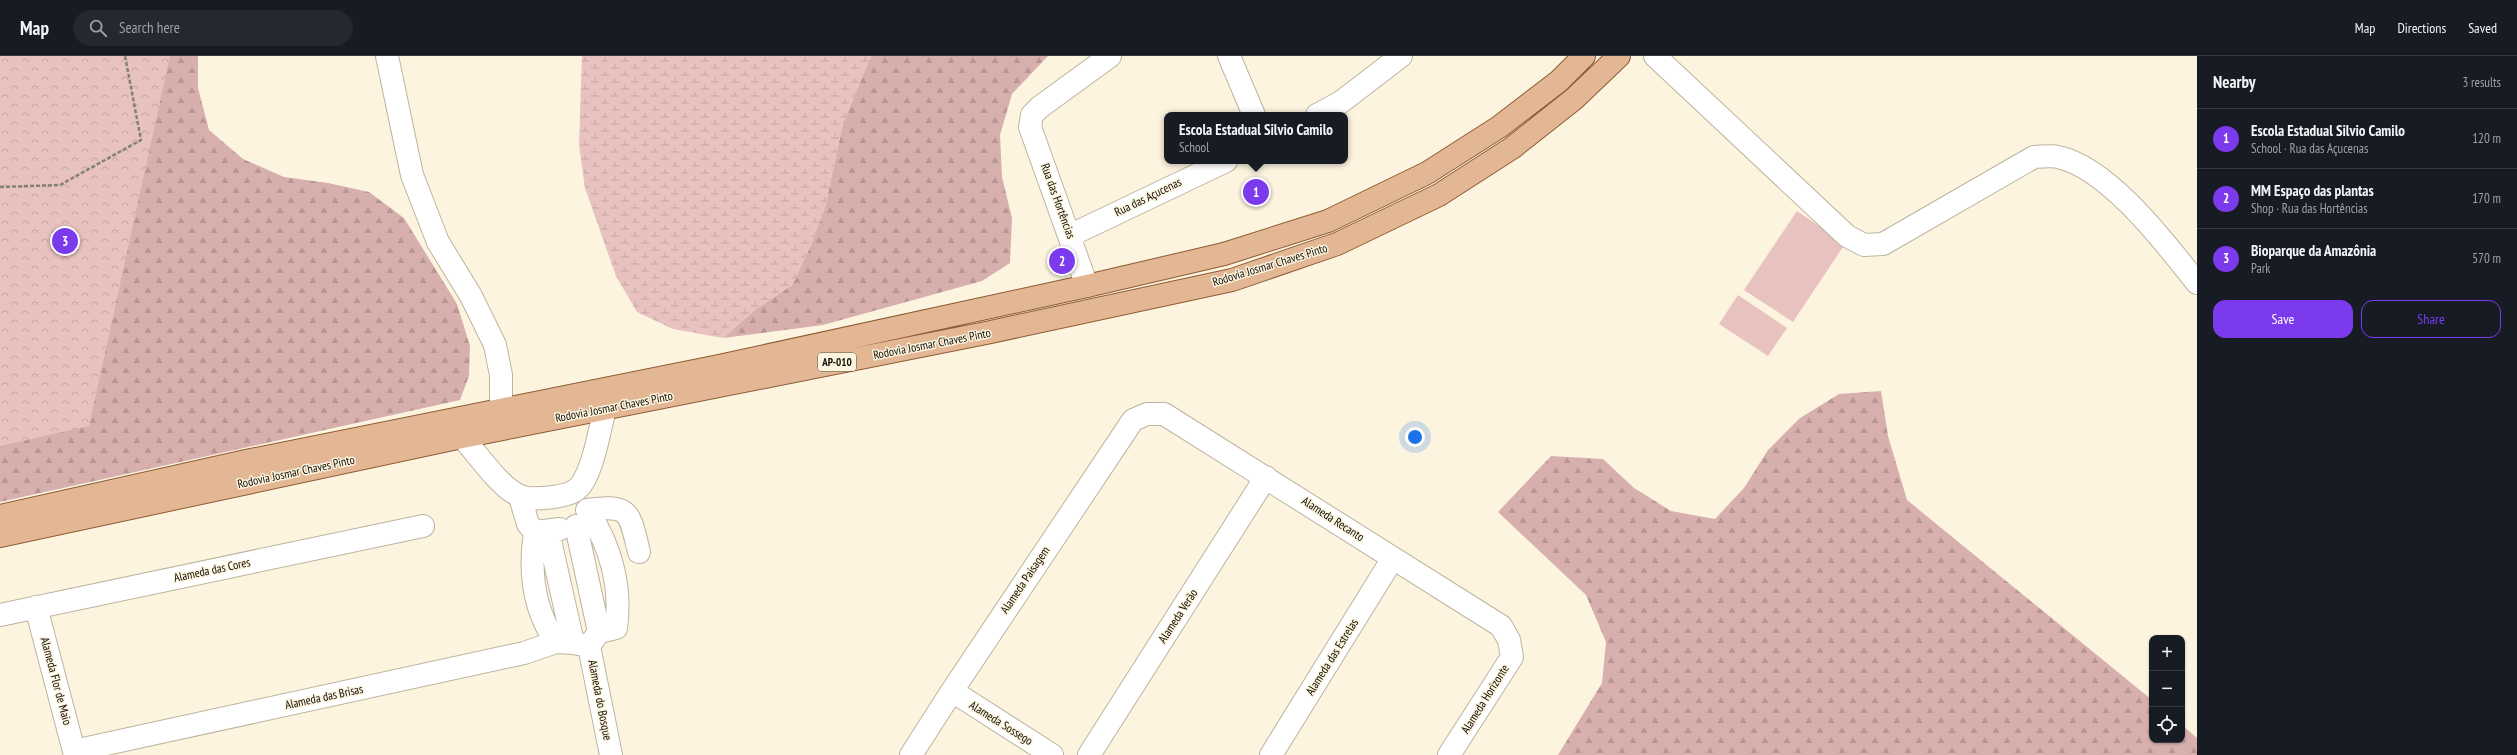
<!DOCTYPE html>
<meta charset="utf-8">
<style>
body{margin:0;font-family:"PT Sans Narrow",sans-serif;background:#242831;color:#f1f3f6}
.controls{position:absolute;right:12px;bottom:12px;display:grid;overflow:hidden;border-radius:8px;box-shadow:0 1px 3px #0004}
.controls button{width:36px;height:36px;display:grid;place-items:center;padding:0;border:0;border-bottom:1px solid #363941;background:#171b24;color:#f1f3f6;font:20px sans-serif}
.you{position:absolute;left:1415px;top:381px;width:14px;height:14px;margin:-10px;border:3px solid #fff;border-radius:50%;background:#1a73e8;box-shadow:0 0 0 6px #1a73e833}
.badge{display:grid;place-items:center;width:26px;height:26px;border-radius:50%;background:#7c3aed;color:#fff;font-size:13px;font-weight:700}
.pin{position:absolute;translate:-50% -50%;border:2px solid #fff;box-shadow:0 1px 4px #0006}
.popup{position:absolute;left:1164px;top:56px;width:184px;height:52px;box-sizing:border-box;display:grid;place-content:center;border-radius:8px;background:#171b24;filter:drop-shadow(0 1px 3px #0005);font-size:13px;white-space:nowrap;color:#9ea1a6}
.popup b{font-size:15px;color:#f1f3f6}
.popup::after{content:'';position:absolute;left:50%;top:100%;margin-left:-8px;border:8px solid transparent;border-top-color:#171b24}
.list{margin:0;padding:0;list-style:none}
h2{display:flex;justify-content:space-between;align-items:center;height:52px;margin:0;padding:0 16px;font-size:17px}
h2 small{font-size:13px;font-weight:400;color:#9ea1a6}
.list li{display:grid;grid-template-columns:26px 1fr auto;gap:12px;align-items:center;box-sizing:border-box;height:60px;padding:0 16px;border-top:1px solid #363941}
.list b{display:block;font-size:15px;white-space:nowrap}
.list p{margin:0;font-size:13px;white-space:nowrap;color:#9ea1a6}
.list em{font-size:13px;font-style:normal;color:#9ea1a6}
.actions{display:flex;gap:8px;padding:12px 16px}
.actions a{flex:1;padding:9px 0;border:1px solid #7c3aed;border-radius:12px;text-align:center;font-size:14px;color:#7c3aed}
.actions .main{background:#7c3aed;color:#fff}
.icon{flex:none;width:22px;height:22px;fill:none;stroke:currentColor;stroke-width:2;stroke-linecap:round;stroke-linejoin:round}
.map{position:relative;flex:none;width:2197px;height:699px;overflow:hidden}
header{display:flex;align-items:center;gap:24px;box-sizing:border-box;height:56px;padding:0 20px;background:#171b24;border-bottom:1px solid #363941}
header strong{font-size:19px}
nav{display:flex;gap:22px;margin-inline-start:auto;font-size:14px}
.search{width:280px;height:36px;background:#242831;display:flex;align-items:center;gap:10px;box-sizing:border-box;padding:0 14px;border-radius:22px;color:#9ea1a6;font-size:15px}
main{display:flex}
aside{flex:1;background:#171b24}
.map>svg:first-child{display:block}
</style>
<header>
<strong>Map</strong>
<div class="search"><svg class="icon" aria-label="search" viewBox="0 0 24 24"><circle cx="10" cy="10" r="6"/><path d="M15 15l6 6"/></svg>Search here</div>
<nav><a>Map</a><a>Directions</a><a>Saved</a></nav>
</header>
<main>
<div class="map">
<svg width="2197" height="699" viewBox="0 0 2197 699">
<defs>
<pattern id="forest-firs" width="22" height="20" patternUnits="userSpaceOnUse"><rect width="22" height="20" fill="#d7b0ad"/><path d="M5 1l3.5 6h-7zM16 11l3.5 6h-7z" fill="#b89693"/></pattern>
<pattern id="wetland-marsh" width="20" height="14" patternUnits="userSpaceOnUse"><rect width="20" height="14" fill="#e7c2bf"/><path d="M1 5h8M5 5V1M11 12h8M15 12V8" fill="none" stroke="#c5a6a3"/></pattern>
<pattern id="park-crowns" width="20" height="18" patternUnits="userSpaceOnUse"><rect width="20" height="18" fill="#e7c2bf"/><path d="M2 6a3 3 0 1 1 6 0M12 15a3 3 0 1 1 6 0" fill="none" stroke="#c5a6a3"/></pattern>
</defs>
<rect width="100%" height="100%" fill="#fcf4de"/>
<path fill="url(#forest-firs)" d="M0 0H198V32L209 74 243 103 284 121 328 127 369 136 404 162 457 248 470 290 469 320 460 344 0 446Z
M871 0H1048L1012 38 1000 79 1002 121 1012 162 1010 207 982 225 823 269 723 282 756 253 792 229 810 191 825 151 843 67Z
M1881 335 1888 380 1907 444 2152 644V684H2182V669L2197 682V699H1558L1602 627 1606 586 1586 539 1498 456 1551 400 1603 403 1634 432 1671 455 1715 463 1744 432 1768 394 1800 362 1839 338Z"/>
<path fill="url(#wetland-marsh)" d="M582 0H871L843 67 825 151 810 191 792 229 756 253 723 282 673 273 637 256 616 220 585 132 579 89Z"/>
<path fill="url(#park-crowns)" d="M0 0H170L89 370 0 390Z"/>
<path fill="#e7c2bf" d="M1797 155 1845 188 1793 266 1744 234Z
M1738 239 1787 272 1768 300 1719 268Z"/>
<g fill="none" stroke-linecap="round" stroke-linejoin="round">
<g stroke="#bcb49f" stroke-width="24">
<path id="minor" d="M387 0 412 119 438 186 471 240 495 289 501 319V352
M1229 0 1254 59
M1655 0 1847 180 1864 189 1883 188 2034 101C2042 101 2051 99 2058 101 2109 112 2166 188 2197 227
M1317 59 1341 46 1401 0
M1071 179 1226 105
M1087 230 1030 71 1032 59 1040 51 1110 0
M462 381C477 397 500 432 520 440 529 444 544 442 554 441 564 439 574 438 581 429 594 411 599 375 605 353
M520 441 528 468 535 476 560 473
M576 470 599 576 591 587
M548 475 573 587 589 590
M535 476C529 515 533 553 556 586
M36 551 75 699
M0 559 423 470
M599 576 616 572C622 530 610 488 587 454 631 448 629 456 639 496
M589 590 611 699
M952 635 1052 699
M74 695 524 597 556 586 573 587
M911 699 952 635 1133 364 1147 358H1164L1501 570 1509 584 1512 601 1449 699
M1089 699 1266 421
M1271 699 1393 502"/>
</g>
<g stroke="#8d5c34" stroke-width="24">
<path id="major" d="M0 460 246 405 719 310 1087 230 1224 198 1328 165 1427 117 1499 71 1559 25 1584 0
M0 480 462 381 986 277 1232 224 1337 188 1439 139 1512 92 1574 43 1619 0"/>
</g>
<path stroke="#858071" stroke-width="2.5" stroke-dasharray="4 2" stroke-linecap="butt" d="M0 131 60 129 141 84 125 0"/>
<use href="#minor" stroke="#fff" stroke-width="22"/>
<use href="#major" stroke="#e3b694" stroke-width="22"/>
</g>
<g text-anchor="middle" stroke-width="3" stroke-linejoin="round" paint-order="stroke">
<rect fill="#fcf4de" stroke="#575247" stroke-width="1" x="818" y="297" width="38" height="18" rx="3"/>
<g font-size="11" font-weight="bold" fill="#100d06">
<text x="837" y="310">AP-010</text>
</g>
<g font-size="12" fill="#100d06" stroke="#fcf4de">
<text transform="translate(1148 141) rotate(-26)" y="4">Rua das Açucenas</text>
<text transform="translate(1058 145) rotate(70)" y="4">Rua das Hortências</text>
<text transform="translate(1270 209) rotate(-17)" y="4">Rodovia Josmar Chaves Pinto</text>
<text transform="translate(932 288) rotate(-11)" y="4">Rodovia Josmar Chaves Pinto</text>
<text transform="translate(614 351) rotate(-11)" y="4">Rodovia Josmar Chaves Pinto</text>
<text transform="translate(296 416) rotate(-12)" y="4">Rodovia Josmar Chaves Pinto</text>
<text transform="translate(1333 463) rotate(33)" y="4">Alameda Recanto</text>
<text transform="translate(212 514) rotate(-12)" y="4">Alameda das Cores</text>
<text transform="translate(1025 524) rotate(-56)" y="4">Alameda Paisagem</text>
<text transform="translate(1178 560) rotate(-57)" y="4">Alameda Verão</text>
<text transform="translate(1332 601) rotate(-58)" y="4">Alameda das Estrelas</text>
<text transform="translate(56 625) rotate(75)" y="4">Alameda Flor de Maio</text>
<text transform="translate(324 641) rotate(-12)" y="4">Alameda das Brisas</text>
<text transform="translate(1485 643) rotate(-58)" y="4">Alameda Horizonte</text>
<text transform="translate(600 644) rotate(79)" y="4">Alameda do Bosque</text>
<text transform="translate(1001 667) rotate(32)" y="4">Alameda Sossego</text>
</g>
</g>
</svg>
<div class="controls">
<button>+</button>
<button>−</button>
<button><svg class="icon" aria-label="locate" viewBox="0 0 24 24"><circle cx="12" cy="12" r="6"/><path d="M12 2v4M12 18v4M2 12h4M18 12h4"/></svg></button>
</div>
<div class="you"></div>
<div class="pin badge" style="left:1256px;top:136px">1</div>
<div class="popup"><b>Escola Estadual Silvio Camilo</b>School</div>
<div class="pin badge" style="left:1062px;top:205px">2</div>
<div class="pin badge" style="left:65px;top:185px">3</div>
</div>
<aside>
<h2>Nearby<small>3 results</small></h2>
<ul class="list">
<li><span class="badge">1</span><div><b>Escola Estadual Silvio Camilo</b><p>School · Rua das Açucenas</p></div><em>120 m</em></li>
<li><span class="badge">2</span><div><b>MM Espaço das plantas</b><p>Shop · Rua das Hortências</p></div><em>170 m</em></li>
<li><span class="badge">3</span><div><b>Bioparque da Amazônia</b><p>Park</p></div><em>570 m</em></li>
</ul>
<div class="actions"><a class="main">Save</a><a>Share</a></div>
</aside>
</main>
